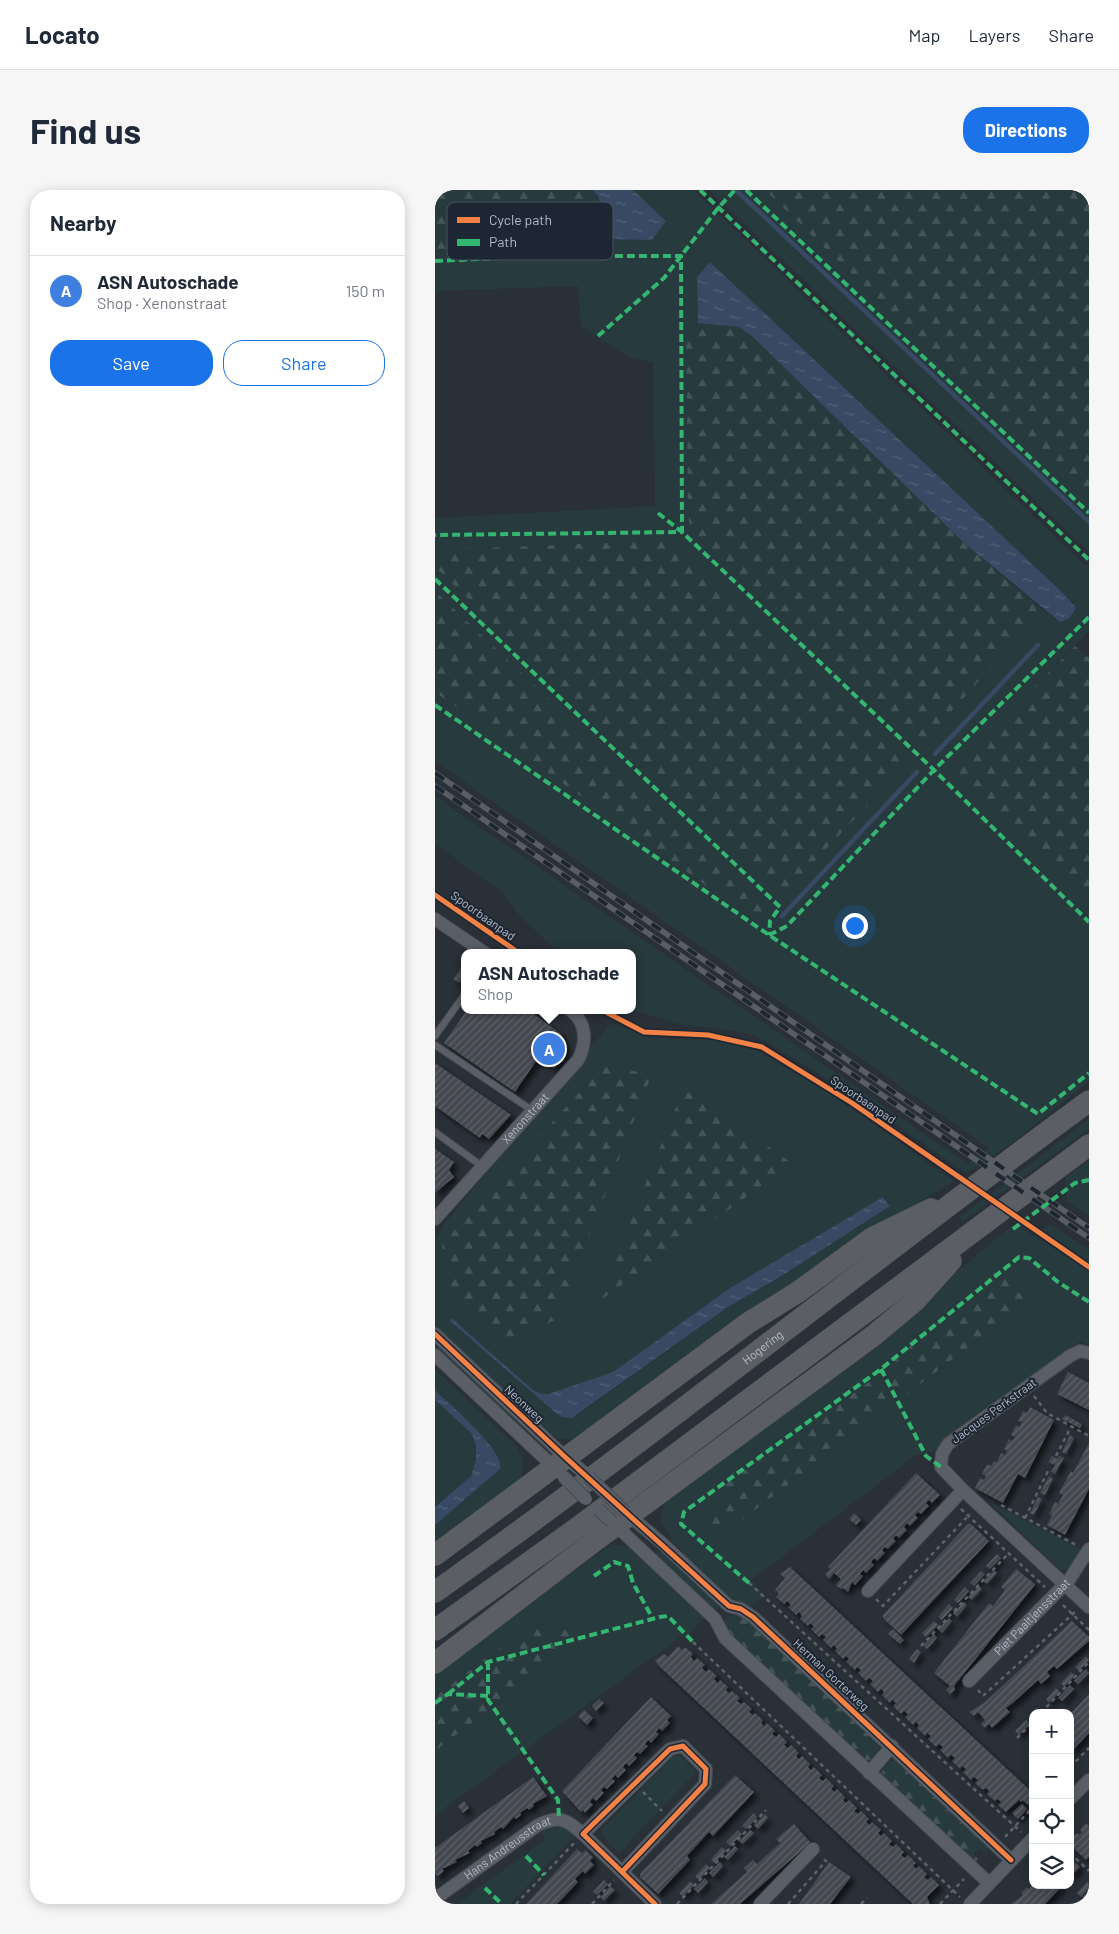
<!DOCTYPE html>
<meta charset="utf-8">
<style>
body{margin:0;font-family:Barlow,sans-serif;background:#f6f6f7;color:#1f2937}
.controls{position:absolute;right:15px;bottom:15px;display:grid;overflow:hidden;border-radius:10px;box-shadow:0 2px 12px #0003}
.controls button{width:45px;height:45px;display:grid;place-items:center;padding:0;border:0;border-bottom:1px solid #e0e1e3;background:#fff;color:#1f2937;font:25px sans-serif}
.you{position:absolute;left:419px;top:735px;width:18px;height:18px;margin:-12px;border:4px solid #fff;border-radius:50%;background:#1a73e8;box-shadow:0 0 0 8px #1a73e833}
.badge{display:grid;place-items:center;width:32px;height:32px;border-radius:50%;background:#1a73e8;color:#fff;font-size:16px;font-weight:700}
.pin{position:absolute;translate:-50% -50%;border:2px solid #fff;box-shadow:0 1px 5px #0006}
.popup{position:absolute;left:26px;top:759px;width:175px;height:65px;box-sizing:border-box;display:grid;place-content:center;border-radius:10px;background:#fff;filter:drop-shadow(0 1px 4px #0005);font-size:16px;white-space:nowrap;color:#747a83}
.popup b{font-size:19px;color:#1f2937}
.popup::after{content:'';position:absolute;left:50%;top:100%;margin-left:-10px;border:10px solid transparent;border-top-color:#fff}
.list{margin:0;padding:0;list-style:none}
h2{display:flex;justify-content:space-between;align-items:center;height:65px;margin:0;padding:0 20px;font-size:21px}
h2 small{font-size:16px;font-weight:400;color:#747a83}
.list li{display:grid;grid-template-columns:32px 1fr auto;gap:15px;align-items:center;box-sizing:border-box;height:70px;padding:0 20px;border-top:1px solid #e0e1e3}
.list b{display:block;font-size:19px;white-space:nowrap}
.list p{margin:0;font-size:16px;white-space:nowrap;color:#747a83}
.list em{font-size:16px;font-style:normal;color:#747a83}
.actions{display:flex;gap:10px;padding:15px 20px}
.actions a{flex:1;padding:11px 0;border:1px solid #1a73e8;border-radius:20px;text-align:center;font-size:18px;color:#1a73e8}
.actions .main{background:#1a73e8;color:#fff}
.icon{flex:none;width:28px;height:28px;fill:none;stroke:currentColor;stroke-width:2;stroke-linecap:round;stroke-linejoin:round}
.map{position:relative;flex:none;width:654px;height:1714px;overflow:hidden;border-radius:20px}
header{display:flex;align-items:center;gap:30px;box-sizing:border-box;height:70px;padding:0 25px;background:#fff;border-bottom:1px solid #e0e1e3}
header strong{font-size:24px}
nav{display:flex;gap:28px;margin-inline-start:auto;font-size:18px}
.intro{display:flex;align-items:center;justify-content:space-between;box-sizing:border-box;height:120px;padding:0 30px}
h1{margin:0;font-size:35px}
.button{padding:12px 22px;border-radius:20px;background:#1a73e8;color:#fff;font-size:18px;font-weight:700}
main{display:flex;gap:30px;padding:0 30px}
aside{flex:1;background:#fff;border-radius:20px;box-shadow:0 2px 12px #0003}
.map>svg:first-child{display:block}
</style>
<header>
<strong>Locato</strong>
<nav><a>Map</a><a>Layers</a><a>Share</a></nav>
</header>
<div class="intro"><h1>Find us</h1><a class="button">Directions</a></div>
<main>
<aside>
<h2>Nearby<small></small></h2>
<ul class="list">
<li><span class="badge" style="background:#3f7fe0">A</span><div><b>ASN Autoschade</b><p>Shop · Xenonstraat</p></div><em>150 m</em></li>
</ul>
<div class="actions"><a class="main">Save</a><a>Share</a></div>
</aside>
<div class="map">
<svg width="654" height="1714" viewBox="0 0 654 1714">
<defs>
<pattern id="forest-firs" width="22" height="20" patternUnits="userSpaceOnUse" patternTransform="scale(1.25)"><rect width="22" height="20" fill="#273a3e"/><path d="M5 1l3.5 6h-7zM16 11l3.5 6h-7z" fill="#445559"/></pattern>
<pattern id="water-ripples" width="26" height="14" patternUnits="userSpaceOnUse" patternTransform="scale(1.25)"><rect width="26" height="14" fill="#384963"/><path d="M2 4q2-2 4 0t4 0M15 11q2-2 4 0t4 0" fill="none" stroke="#526178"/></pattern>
<pattern id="building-hatch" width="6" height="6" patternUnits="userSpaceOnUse" patternTransform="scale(1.25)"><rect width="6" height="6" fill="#444950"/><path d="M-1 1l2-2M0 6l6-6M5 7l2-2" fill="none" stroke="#5d6168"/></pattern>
<filter id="shadow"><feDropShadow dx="4.5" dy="4.5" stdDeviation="2.5" flood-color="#0009"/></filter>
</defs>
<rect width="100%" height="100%" fill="#2a3038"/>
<path fill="#273a3e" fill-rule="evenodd" d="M198 0H258L651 376 654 374V441L515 580 654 703V891L577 953 531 983 403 895 321 846 299 841 245 834 197 820 198 763H124L84 725 68 702 0 654V606L533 974 554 958 0 571V502L322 732 335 719 0 401V377L116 486 240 350 0 360V328L220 316 218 173 192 166 146 136 143 96 0 101V63L159 55 166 49 217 50 231 31ZM275 72 641 418 625 432 608 420 485 555 251 140 263 133 262 87Z
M274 0H330L654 314V362Z
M176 833 215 848 278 850 323 861 397 905 519 991C388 1070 264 1162 138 1250L125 1249 113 1243 0 1138V1053L9 1034ZM449 1007 455 1016 348 1085 293 1117 143 1225 122 1224 15 1131 17 1129 22 1133 98 1200 107 1204H113L178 1182 295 1098Z
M654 929V939L528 1031 525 1027Z
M654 970V1026L632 1011 630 987Z
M579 1034 622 1060 627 1053 606 1039 616 1034 654 1060V1155L646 1151 498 1261 481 1265 316 1390 330 1406 312 1418 287 1404 236 1349 226 1330 230 1310 508 1093ZM562 1080 592 1113 291 1342 274 1335Z
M0 1149 81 1225 77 1229 0 1157Z
M0 1179 82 1257C89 1268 89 1278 85 1291L0 1359V1335L65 1279C71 1261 13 1213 0 1200Z
M0 1210 37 1244 41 1256V1270L36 1286 0 1317Z
M552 1310 645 1359 636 1379 626 1380Z
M179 1355 193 1356 200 1359 270 1427 251 1447 248 1445 0 1625V1561L153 1444 98 1432 0 1507V1485L165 1362Z
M225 1359 285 1415 281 1421 236 1381 221 1363Z
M238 1566H245L261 1582 184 1663 167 1645 168 1638Z
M119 1635H128L140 1646 75 1714H22L111 1649 104 1641Z"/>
<path fill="url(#forest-firs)" d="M0 0H158L164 7 166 49 159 55 0 63Z
M330 0H654V314Z
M263 133 304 137 317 146 527 351 608 420 485 556 255 342 253 318 251 140Z
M240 350 475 570 345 708 0 377V360Z
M0 401 335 718 322 732 0 502Z
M640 456 654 468V703L515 580Z
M171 873 216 886 122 1129 74 1151 14 1102 7 1054Z
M249 897 358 974 164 1111Z
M562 1080 593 1112 291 1342 274 1335 291 1294 437 1190Z
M298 1424 307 1425 443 1553V1564L438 1569 429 1571 289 1439 290 1430Z
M98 1432 153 1444 0 1561V1507Z
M458 1571 466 1574 554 1656 549 1662 544 1658 538 1664 543 1669 538 1674 446 1585 449 1576Z"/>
<path fill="url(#water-ripples)" d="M158 0H198L231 31 217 50 166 49 164 7Z
M275 72 629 404 641 418 635 428 625 432 527 351 317 146 304 137 263 133 262 87Z
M448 1007 455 1016 348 1085 293 1117 137 1228 127 1227 122 1224 15 1131 17 1128 22 1133 98 1200 107 1204H113L178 1182 295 1098Z
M0 1200C13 1213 71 1261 65 1279L0 1335V1317L36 1286 41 1270V1256L37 1244 0 1210Z"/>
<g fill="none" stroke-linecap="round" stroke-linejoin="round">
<path stroke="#384963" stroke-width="4.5" d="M301 0 654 332
M500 564 603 455
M347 726 482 582"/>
</g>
<path fill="url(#building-hatch)" filter="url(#shadow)" d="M26 778 30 781V785L24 793 18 789Z
M32 820H93L126 844 131 856 129 866 119 878 104 867 80 902 9 853Z
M0 873 76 925 54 949 47 944 45 948 0 916Z
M0 959 19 972 14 980 19 987 0 1003Z
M633 1182 654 1193V1220L622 1204Z
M595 1217 619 1230 590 1288 583 1284 568 1313 540 1298 545 1288 549 1290 551 1286 547 1284 552 1274 556 1276 559 1271 562 1272 566 1263 570 1265 572 1261 569 1259 574 1249 577 1251 580 1247 576 1245 581 1235 585 1237 587 1232 583 1231 588 1221 592 1223Z
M630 1225 647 1234 645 1238 627 1229Z
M635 1245 639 1248 631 1264 627 1262Z
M654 1253V1299L630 1345 612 1335 617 1325 614 1324 620 1312 623 1314 628 1305 624 1303 636 1281 638 1283Z
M617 1266 623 1269 624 1266 629 1268 620 1284 616 1282 620 1275 613 1272Z
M481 1283 505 1305 497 1313 494 1310 491 1313 494 1316 486 1324 483 1322 480 1325 483 1328 475 1336 472 1333 469 1337 472 1340 464 1348 461 1345 458 1349 461 1351 453 1359 450 1357 447 1360 450 1363 442 1371 439 1368 436 1372 439 1375 431 1383 428 1380 425 1384 428 1386 420 1395 417 1392 413 1402 408 1398 406 1399 401 1395 406 1389 399 1383 394 1389 390 1384 395 1379 393 1377Z
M614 1286 618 1289 610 1305 605 1303Z
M603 1307 607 1309 599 1325 595 1323Z
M419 1323 426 1330 421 1335 414 1329Z
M533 1334H536L554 1351 466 1445 448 1428V1425Z
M562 1364 566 1368 555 1379 551 1376Z
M355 1377 598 1603V1613L595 1616 587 1610 586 1612 584 1610 571 1622 563 1615 566 1612 563 1609 560 1611 552 1604 554 1601 551 1598 548 1600 540 1593 543 1590 539 1587 536 1590 528 1582 531 1579 527 1576 525 1579 517 1571 520 1568 516 1565 513 1568 505 1560 508 1557 504 1554 501 1557 493 1549 496 1546 492 1543 490 1546 482 1538 484 1535 481 1532 478 1535 470 1527 473 1524 469 1521 466 1524 458 1516 461 1513 457 1510 455 1513 447 1505 449 1502 446 1499 443 1502 435 1494 438 1491 434 1488 431 1491 423 1483 426 1480 422 1477 420 1480 411 1472 414 1469 411 1466 408 1469 400 1461 402 1459 399 1455 396 1458 388 1450 391 1447 387 1444 384 1447 376 1439 379 1437 375 1433 373 1436 365 1429 367 1426 364 1422 361 1425 353 1417 356 1415 352 1411 349 1414 341 1407 344 1404 340 1400 350 1388 345 1384Z
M581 1379 600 1394 599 1396 519 1496 520 1500 515 1504 511 1500 515 1496 499 1483 554 1413 558 1416 570 1400 566 1397Z
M559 1380 562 1383 552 1394 548 1391Z
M546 1381 550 1384 539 1396 535 1393Z
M544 1396 547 1399 537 1410 533 1407Z
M530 1397 534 1401 523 1413 519 1410Z
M529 1412 532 1415 522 1427 518 1423Z
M514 1414 518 1418 507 1430 503 1427Z
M514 1428 517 1431 507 1443 503 1439Z
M499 1431 503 1435 491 1447 487 1443Z
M637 1431 654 1447V1451L622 1479 619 1476 612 1482 615 1486 606 1494 603 1490 579 1512 571 1518 575 1522 557 1538 554 1534 550 1538 546 1534 550 1530 543 1522 539 1526 534 1522 549 1513Z
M458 1439 469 1450 465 1454 453 1444Z
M499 1444 502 1448 492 1459 488 1455Z
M243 1456 247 1460 250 1457 258 1464 256 1467 259 1471 262 1468 270 1475 267 1478 271 1482 274 1479 282 1486 279 1489 283 1493 285 1490 293 1497 291 1500 294 1503 297 1501 305 1508 302 1511 306 1514 309 1512 317 1519 314 1522 318 1525 320 1523 328 1530 326 1533 329 1536 332 1533 340 1541 337 1544 341 1547 344 1544 352 1552 349 1555 353 1558 356 1555 364 1563 361 1566 364 1569 367 1566 375 1574 373 1577 376 1580 379 1577 387 1585 384 1588 388 1591 391 1588 399 1596 396 1599 400 1602 402 1599 410 1607 408 1610 411 1613 414 1610 422 1618 419 1621 423 1624 426 1621 434 1629 431 1632 435 1635 437 1632 446 1640 443 1643 446 1646 449 1643 457 1651 454 1654 458 1657 461 1654 469 1662 466 1665 470 1668 473 1665 481 1673 478 1675 481 1679 484 1676 492 1684 489 1687 493 1690 496 1687 504 1695 492 1707 495 1714H478L224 1476 220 1470 229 1464 233 1467Z
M482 1459 486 1462 479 1473 474 1469Z
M651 1466 654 1470 644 1481 640 1477Z
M651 1479 654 1483 643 1494 639 1491Z
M636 1482 640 1486 629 1497 626 1493Z
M635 1495 639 1499 627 1511 623 1508Z
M621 1498 625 1502 614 1513 611 1509Z
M654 1504V1543L635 1563V1531L639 1527 635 1524Z
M216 1507 236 1526 232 1530 235 1533 227 1541 224 1538 221 1542 224 1544 216 1553 213 1550 210 1554 213 1556 205 1564 202 1562 199 1565 202 1568 194 1576 191 1573 188 1577 191 1580 183 1588 180 1585 177 1589 180 1591 172 1599 169 1597 166 1600 169 1603 161 1611 158 1608 155 1612 158 1615 150 1623 148 1620 146 1622 127 1601Z
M164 1509 169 1513 161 1521 157 1516Z
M149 1520 158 1528 152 1535 143 1526Z
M591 1530 595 1534 584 1545 580 1541Z
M300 1585 319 1602 278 1646 274 1642 252 1666 255 1670 223 1704 205 1687V1684Z
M98 1587 112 1606 98 1614 99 1616 94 1620 92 1618 85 1623 86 1625 81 1629 79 1627 68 1639 66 1637 59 1642 60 1644 46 1651 47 1653 42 1657 40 1655 33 1661 35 1663 20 1670 22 1672 7 1679 9 1681 3 1686 0 1684V1658Z
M29 1611 34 1618 28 1623 23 1616Z
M587 1614 592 1619 583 1629 577 1623Z
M319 1623 322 1627 311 1639 307 1636Z
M330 1624 333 1628 323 1639 319 1635Z
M651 1633 654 1636V1667L651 1670 635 1655 638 1651 636 1649 642 1643 644 1645 647 1642 645 1640Z
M359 1634 375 1652 374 1654 305 1714H276L312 1682 309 1678 318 1670 322 1674 345 1653 341 1649Z
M303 1640 307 1644 295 1656 291 1652Z
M315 1640 319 1643 308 1654 304 1651Z
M300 1656 303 1659 293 1670 289 1667Z
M287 1657 291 1661 279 1673 276 1669Z
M142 1659 147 1663 150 1660 158 1667 155 1671 159 1675 150 1684 148 1681 140 1689 143 1692 127 1709 122 1714H91Z
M635 1668 645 1677 635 1687Z
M285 1672 288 1676 278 1687 274 1683Z
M394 1672 416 1687 395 1714H364Z
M271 1674 275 1678 264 1690 260 1686Z
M270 1688 273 1692 263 1703 259 1699Z
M169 1690 173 1694 162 1705 158 1702Z
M598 1690V1695H628L610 1714H576L588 1705 586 1703 592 1697 594 1699Z
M255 1691 259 1695 248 1707 244 1703Z
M653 1691 654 1699 646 1707 642 1703Z
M175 1696 180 1700 169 1711 165 1707Z"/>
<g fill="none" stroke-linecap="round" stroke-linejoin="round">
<g stroke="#484c53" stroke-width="8">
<path id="service" d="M0 846 30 804
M0 855 98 921
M0 942 48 977"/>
</g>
<g stroke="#484c53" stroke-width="14">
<g id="minor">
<path d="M0 729 50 763"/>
<path id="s1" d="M0 1029 143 870C152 853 152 832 135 820"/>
<path d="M0 1144 130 1267 153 1286"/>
<path d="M654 1163 645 1161 635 1166 513 1254 507 1264 506 1277 528 1300 654 1417"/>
<path d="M0 1165 122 1280"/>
<path d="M190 1322 228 1354 294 1416 306 1419 318 1427 576 1670"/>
<path d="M177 1332 280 1429 290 1448 554 1693"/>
<path d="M433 1401 528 1300"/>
<path id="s2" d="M534 1491 634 1390 654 1359"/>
<path d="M434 1583 457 1556"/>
<path d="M635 1609 654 1590"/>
<path d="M187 1682 270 1594 271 1579 248 1556 235 1559 148 1644 220 1714"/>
<path id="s3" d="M0 1709 103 1635C125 1625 131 1629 148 1644"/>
<path d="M325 1714 378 1659"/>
<path d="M535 1714 598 1648"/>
</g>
</g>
<g stroke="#474c53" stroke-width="22">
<g id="trunk">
<path d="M0 1365 313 1133 363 1102 437 1048 496 1019"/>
<path id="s4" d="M0 1402C222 1244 434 1072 654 911"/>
<path d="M0 1440 142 1338 654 955"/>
<path d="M0 1473 157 1353 438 1146 480 1111 516 1071"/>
</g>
</g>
<path stroke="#5d636a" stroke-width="2.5" stroke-dasharray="4 4" stroke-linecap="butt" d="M599 1206 612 1223 654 1246
M621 1266 636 1237
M566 1315 643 1356
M526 1319 610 1397
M590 1328 613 1281
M314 1393 586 1642
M441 1409 448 1416 535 1324
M628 1415 654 1440
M258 1452 525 1707
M486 1456 573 1364
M543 1500 548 1506 640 1422
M606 1523 654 1472
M582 1548 598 1532
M635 1577 654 1558
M208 1602 227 1621
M570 1647 598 1617
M635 1663 654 1681
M81 1714 140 1652
M157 1714 179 1690
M242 1714 331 1620
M353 1714 391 1671 386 1667
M426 1714 432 1708
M505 1714 529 1689
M643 1714 654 1702"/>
<use href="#service" stroke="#5a5e66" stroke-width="6"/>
<use href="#minor" stroke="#5a5e66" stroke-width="12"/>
<use href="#trunk" stroke="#5b5f64" stroke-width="21"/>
<g stroke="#595d64" stroke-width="5.5">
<path id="rail" d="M0 583 654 1038
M0 596 654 1048"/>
</g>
<use href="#rail" stroke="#1d2633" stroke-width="4" stroke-dasharray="11" stroke-linecap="butt"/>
<g stroke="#484c53" stroke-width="14" stroke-linecap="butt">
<path id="minor-bridge" d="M128 1286 151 1309
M153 1286 190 1322
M163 1319 177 1332"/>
</g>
<use href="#minor-bridge" stroke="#5a5e66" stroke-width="12"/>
<path stroke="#33b770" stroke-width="4" stroke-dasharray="8 4" stroke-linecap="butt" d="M265 0 654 370
M311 0 654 323
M0 71 107 66H246L247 342 0 345
M163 146 229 88 284 17 300 0
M223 323 247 342 499 580 654 732
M0 389 345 717 335 731 334 745
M0 515 334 745 603 924 654 883
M334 745 352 736 499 580 654 427
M578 1039 640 993 654 990
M446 1179 491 1266 506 1277
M159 1386 179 1372 193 1376 198 1393 218 1429
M314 1393 246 1334 249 1322 446 1179 584 1067 594 1068 623 1092 654 1112
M53 1472V1510L123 1610 124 1628
M13 1504 53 1472 225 1427 233 1426 258 1452
M0 1513 13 1504 53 1506
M91 1666 109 1685
M50 1698 67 1714"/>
<g stroke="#1d2633" stroke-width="8">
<path id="cycleway" d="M0 705 84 763
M167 820 209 842 273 845 327 857 417 913 654 1077
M0 1144 130 1267 294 1416 306 1419 318 1427 576 1670
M187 1682 270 1594 271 1579 248 1556 235 1559 148 1644 220 1714"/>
</g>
<use href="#cycleway" stroke="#f48246" stroke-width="5"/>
</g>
<g text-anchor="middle" stroke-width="4" stroke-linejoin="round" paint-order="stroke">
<g font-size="12" fill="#b4bcc9" stroke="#1d2633">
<text transform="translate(48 726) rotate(35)" y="4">Spoorbaanpad</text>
<text transform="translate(428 910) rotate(34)" y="4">Spoorbaanpad</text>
<text dy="4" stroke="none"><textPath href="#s1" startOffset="135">Xenonstraat</textPath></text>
<text dy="4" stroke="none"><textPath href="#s4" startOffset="409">Hogering</textPath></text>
<text transform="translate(89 1214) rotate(43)" y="4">Neonweg</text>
<text transform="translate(559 1221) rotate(-36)" y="4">Jacques Perkstraat</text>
<text dy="4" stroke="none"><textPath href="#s2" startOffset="90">Piet Paaltjensstraat</textPath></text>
<text transform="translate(396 1485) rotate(43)" y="4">Herman Gorterweg</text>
<text dy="4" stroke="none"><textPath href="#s3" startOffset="89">Hans Andreusstraat</textPath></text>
</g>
</g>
<rect x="12" y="12" width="166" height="58" rx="8" fill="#1d2633" stroke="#4a5360" stroke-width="1"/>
<rect x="22" y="27" width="23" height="6" fill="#f48246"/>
<rect x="22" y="49" width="23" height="7" fill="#33b770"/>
<g font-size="14" fill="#b4bcc9">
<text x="54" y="35">Cycle path</text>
<text x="54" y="57">Path</text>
</g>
</svg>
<div class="controls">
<button>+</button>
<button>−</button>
<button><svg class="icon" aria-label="locate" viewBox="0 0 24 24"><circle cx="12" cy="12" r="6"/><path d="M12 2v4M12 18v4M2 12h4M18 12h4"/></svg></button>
<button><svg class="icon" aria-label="layers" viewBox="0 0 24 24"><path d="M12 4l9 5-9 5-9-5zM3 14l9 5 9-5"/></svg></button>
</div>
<div class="you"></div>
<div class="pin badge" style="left:114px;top:859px;background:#3f7fe0">A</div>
<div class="popup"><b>ASN Autoschade</b>Shop</div>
</div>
</main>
